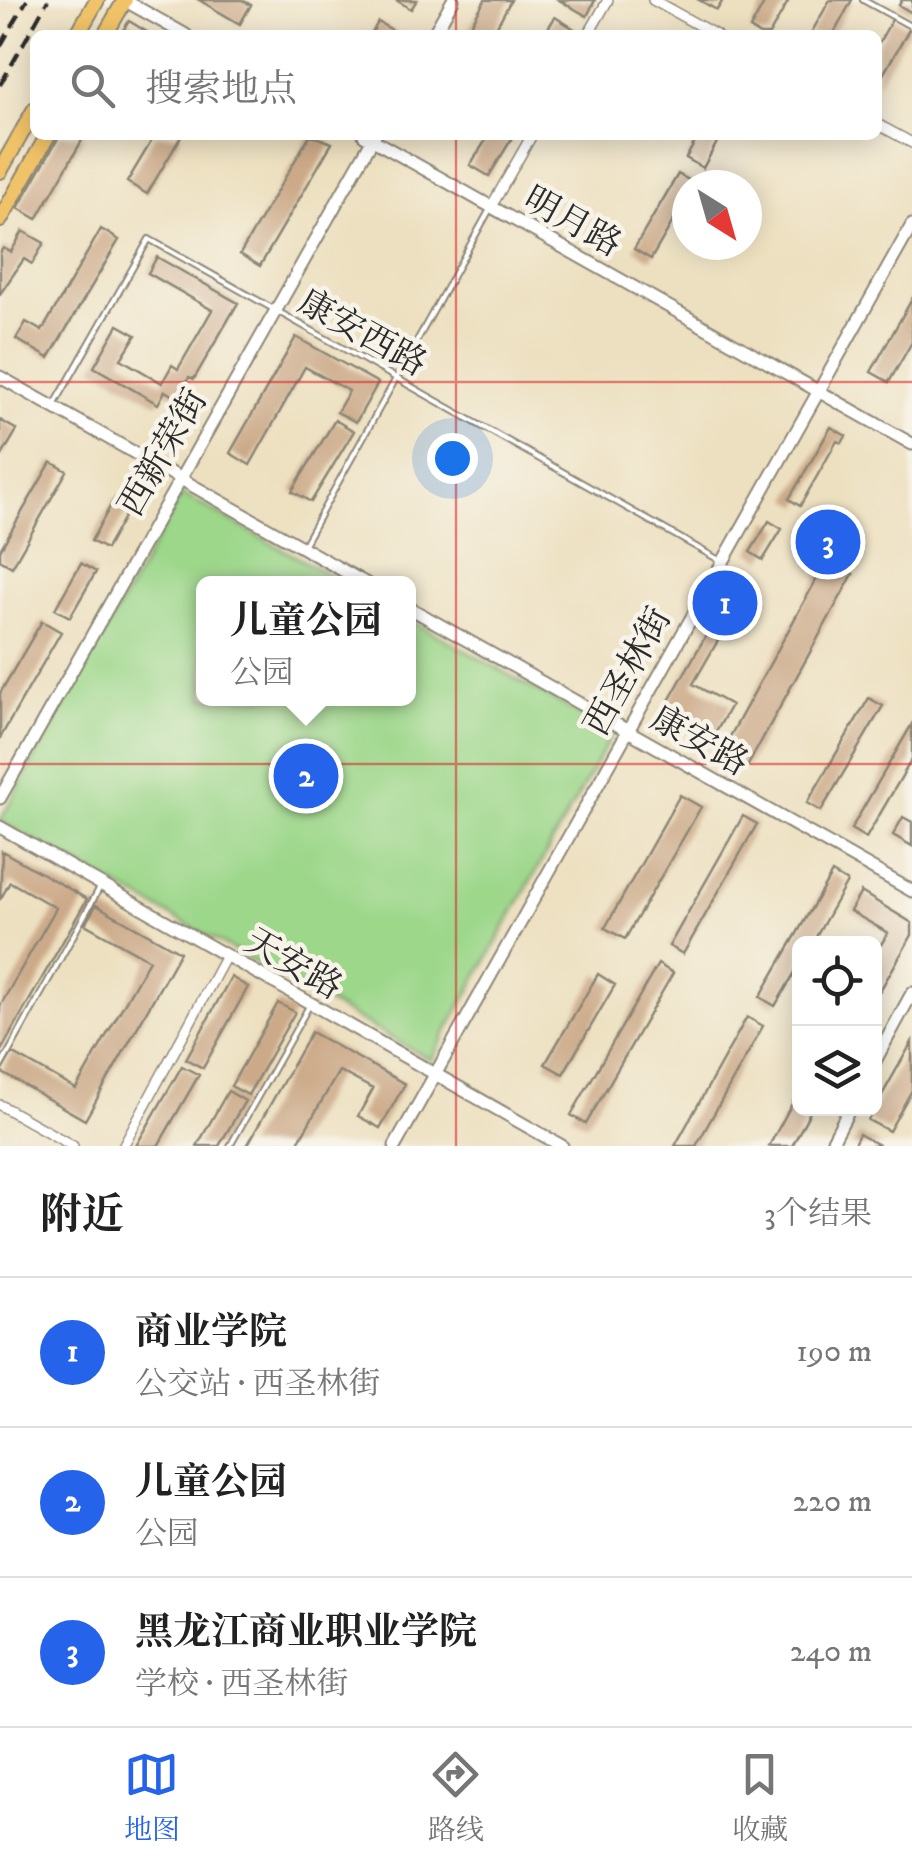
<!DOCTYPE html>
<html lang="zh">
<meta charset="utf-8">
<style>
body{margin:0;font-family:"IM FELL DW Pica","Noto Serif SC",serif;background:#f6f6f6;color:#222}
.controls{position:absolute;right:30px;bottom:30px;display:grid;overflow:hidden;border-radius:15px;box-shadow:0 5px 25px #0003}
.controls button{width:90px;height:90px;display:grid;place-items:center;padding:0;border:0;border-bottom:2px solid #e0e0e0;background:#fff;color:#222;font:50px sans-serif}
.compass{position:absolute;left:672px;top:170px;width:90px;height:90px;border-radius:50%;background:#fff;box-shadow:0 5px 25px #0003;rotate:143deg}
.you{position:absolute;left:452px;top:458px;width:35px;height:35px;margin:-25px;border:8px solid #fff;border-radius:50%;background:#1a73e8;box-shadow:0 0 0 15px #1a73e833}
.badge{display:grid;place-items:center;width:65px;height:65px;border-radius:50%;background:#2563eb;color:#fff;font-size:32px;font-weight:700}
.pin{position:absolute;translate:-50% -50%;border:5px solid #fff;box-shadow:0 2px 10px #0006}
.popup{position:absolute;left:196px;top:576px;width:220px;height:130px;box-sizing:border-box;display:grid;place-content:center;border-radius:15px;background:#fff;filter:drop-shadow(0 2px 8px #0005);font-size:32px;white-space:nowrap;color:#767676}
.popup b{font-size:38px;color:#222}
.popup::after{content:'';position:absolute;left:50%;top:100%;margin-left:-20px;border:20px solid transparent;border-top-color:#fff}
.list{margin:0;padding:0;list-style:none}
h2{display:flex;justify-content:space-between;align-items:center;height:130px;margin:0;padding:0 40px;font-size:42px}
h2 small{font-size:32px;font-weight:400;color:#767676}
.list li{display:grid;grid-template-columns:65px 1fr auto;gap:30px;align-items:center;box-sizing:border-box;height:150px;padding:0 40px;border-top:2px solid #e0e0e0}
.list b{display:block;font-size:38px;white-space:nowrap}
.list p{margin:0;font-size:32px;white-space:nowrap;color:#767676}
.list em{font-size:32px;font-style:normal;color:#767676}
.icon{flex:none;width:55px;height:55px;fill:none;stroke:currentColor;stroke-width:2;stroke-linecap:round;stroke-linejoin:round}
.map{position:relative;flex:none;width:912px;height:1146px;overflow:hidden}
.search{position:absolute;background:#fff;box-shadow:0 5px 25px #0003;left:30px;right:30px;top:30px;height:110px;display:flex;align-items:center;gap:25px;box-sizing:border-box;padding:0 35px;border-radius:15px;color:#767676;font-size:38px}
.sheet{height:580px;background:#fff}
nav{display:flex;justify-content:space-around;align-items:center;box-sizing:border-box;height:140px;border-top:2px solid #e0e0e0;background:#fff;font-size:28px;color:#767676}
nav a{display:grid;justify-items:center;gap:5px}
nav .on{color:#2563eb}
.map>svg:first-child{display:block}
</style>
<div class="map">
<svg width="912" height="1146" viewBox="0 0 912 1146">
<rect width="100%" height="100%" fill="#f7f3e8"/>
<filter id="ink" filterUnits="userSpaceOnUse"><feTurbulence type="fractalNoise" baseFrequency=".01" numOctaves="2"/><feDisplacementMap in="SourceGraphic" scale="20" xChannelSelector="R" yChannelSelector="G"/><feConvolveMatrix kernelMatrix="1 2 1 2 8 2 1 2 1" color-interpolation-filters="sRGB"/></filter>
<filter id="wash" filterUnits="userSpaceOnUse"><feTurbulence type="fractalNoise" baseFrequency=".0048" numOctaves="4" result="noise"/><feDisplacementMap in="SourceGraphic" scale="40" xChannelSelector="R" yChannelSelector="G"/><feGaussianBlur stdDeviation="2.25" result="paint"/><feColorMatrix in="noise" values="0 0 0 0 0 0 0 0 0 0 0 0 0 0 0 0 0 1.4 0 .05"/><feComposite in="paint" operator="in"/></filter>
<g filter="url(#wash)">
<rect width="100%" height="100%" fill="#ede0c0"/>
<path fill="#9cd78a" stroke="#64815a" stroke-width="2.5" d="M182 494 344 583 204 584V698H408L409 619 613 733 431 1060 0 821Z"/>
<g id="blocks">
<path fill="#ccaa89" d="M199 0H242L251 5 240 24Z
M396 0H417L411 9Z
M485 0H511L492 35H465Z
M559 0H595L587 16Z
M699 0H723L717 10Z
M766 0H789L769 35H760L750 29Z
M830 0H852L833 35H810Z
M902 0H912V13L899 5Z
M555 17 576 30 573 35H544Z
M893 18 910 28 877 85V46Z
M129 21 152 35H120Z
M378 22 401 35H371Z
M60 135H85L37 219 18 208Z
M155 135H182L147 194 127 182Z
M310 135 332 143 260 266 240 254Z
M489 135H514L489 176 470 165Z
M699 135H721L703 168 686 158Z
M678 174 698 185H687V197L651 259 634 249Z
M101 229 119 240 49 358 16 339 26 322 42 331Z
M23 231 44 243 32 264 24 259 0 294V253L3 248 11 252Z
M157 257 238 303 194 379 189 377 177 398 165 391 158 404 94 367 118 325 136 335 121 359 162 383 172 365 178 369 212 310 148 273Z
M912 299V342L889 382 871 372Z
M296 337 378 383 356 422 337 412 349 391 305 367 250 465 230 453Z
M0 420 17 430 0 459Z
M335 420 354 431 311 502 292 491Z
M831 427 846 436 842 443 837 441 800 506 789 499Z
M51 462 67 471 12 567 0 560V550Z
M115 498 130 506 106 549 91 541Z
M769 521 782 529 763 560 750 552Z
M827 560 853 574 747 767 721 753Z
M81 563 96 572 70 617 55 609Z
M42 621 61 632 0 738V693Z
M713 623 724 630 693 684 731 705 711 741 662 713Z
M869 698 883 706 821 811 807 803Z
M912 724V759L866 838 851 829Z
M680 795 701 807 625 939 605 928Z
M743 816 757 824 683 954 669 946Z
M903 817 912 822V846L893 835Z
M2 851 87 899 0 1052V1006L56 908 10 882 0 900Z
M832 873 847 882 812 944H800V964L775 1006 760 997Z
M861 892 912 923V935L874 1001V956L888 933 850 911Z
M96 905 180 952 85 1120 1 1072 12 1053 76 1089 149 960 85 924Z
M658 964 673 973 586 1124 571 1115Z
M598 974 615 985 563 1074 545 1064Z
M231 977 248 987 203 1068 186 1059Z
M278 1003 295 1012 248 1095 231 1086Z
M747 1017 763 1026 696 1146H675Z
M311 1032 405 1084 380 1128 358 1116 373 1089 339 1071 296 1146H247Z
M912 1042V1090L889 1131 868 1120Z
M182 1066 199 1075 158 1146H136Z
M800 1089V1108H812L792 1146H769Z
M228 1091 245 1101 219 1146H197Z
M859 1134 880 1146H853Z"/>
</g>
</g>
<g filter="url(#ink)">
<use href="#blocks" fill-opacity="0" stroke="#8c8676" stroke-width="2.5"/>
<g fill="none" stroke-linecap="round" stroke-linejoin="round">
<g stroke="#8c8676" stroke-width="8">
<path id="service" d="M863 0 912 27
M55 404 149 239 721 561
M304 544 489 211
M0 1068 99 889
M230 1146 309 1006"/>
</g>
<g stroke="#8c8676" stroke-width="12">
<path id="minor" d="M653 0 716 35
M588 35 608 0
M877 124 912 143
M491 207 532 135
M0 1105 73 1146
M123 1146 226 956"/>
</g>
<g stroke="#8c8676" stroke-width="15">
<path id="tertiary" d="M124 0 186 35
M433 35 453 0
M364 135 912 444
M0 377 367 584
M408 607 912 891
M0 798 375 135
M0 827 562 1146
M874 1063 912 993
M395 1146 912 225
M830 1146 850 1108"/>
</g>
<g stroke="#8c8676" stroke-width="18">
<path id="trunk" d="M77 35 97 0
M105 35 125 0
M0 171 35 109
M0 220 48 135"/>
</g>
<use href="#service" stroke="#fff" stroke-width="4"/>
<use href="#minor" stroke="#fff" stroke-width="9"/>
<use href="#tertiary" stroke="#fff" stroke-width="11"/>
<use href="#trunk" stroke="#f1c369" stroke-width="14"/>
<path stroke="#2b2b2b" stroke-width="4" stroke-dasharray="15 8" stroke-linecap="butt" d="M0 47 27 0
M0 85 48 0"/>
</g>
</g>
<path fill="none" stroke="#d62828" stroke-width="2.5" stroke-opacity="0.55" d="M456 0V35M456 135V1146M0 382H912M0 764H912"/>
<g text-anchor="middle" stroke-width="9" stroke-linejoin="round" paint-order="stroke">
<g font-size="35" fill="#2b2b2b" stroke="#f7f3e8">
<text transform="translate(573 221) rotate(29)" y="12">明月路</text>
<text transform="translate(363 332) rotate(29)" y="12">康安西路</text>
<text transform="translate(162 452) rotate(-60)" y="12">西新荣街</text>
<text transform="translate(627 671) rotate(-61)" y="12">西圣林街</text>
<text transform="translate(700 740) rotate(29)" y="12">康安路</text>
<text transform="translate(294 963) rotate(30)" y="12">天安路</text>
</g>
</g>
</svg>
<div class="controls">
<button><svg class="icon" aria-label="locate" viewBox="0 0 24 24"><circle cx="12" cy="12" r="6"/><path d="M12 2v4M12 18v4M2 12h4M18 12h4"/></svg></button>
<button><svg class="icon" aria-label="layers" viewBox="0 0 24 24"><path d="M12 4l9 5-9 5-9-5zM3 14l9 5 9-5"/></svg></button>
</div>
<svg class="compass" viewBox="-18 -18 36 36"><path d="M0-13l5 13h-10z" fill="#e53935"/><path d="M0 13l5-13h-10z" fill="#767676"/></svg>
<div class="you"></div>
<div class="pin badge" style="left:725px;top:603px">1</div>
<div class="pin badge" style="left:306px;top:776px">2</div>
<div class="popup"><b>儿童公园</b>公园</div>
<div class="pin badge" style="left:828px;top:542px">3</div>
<div class="search"><svg class="icon" aria-label="search" viewBox="0 0 24 24"><circle cx="10" cy="10" r="6"/><path d="M15 15l6 6"/></svg>搜索地点</div>
</div>
<section class="sheet">
<h2>附近<small>3个结果</small></h2>
<ul class="list">
<li><span class="badge">1</span><div><b>商业学院</b><p>公交站 · 西圣林街</p></div><em>190 m</em></li>
<li><span class="badge">2</span><div><b>儿童公园</b><p>公园</p></div><em>220 m</em></li>
<li><span class="badge">3</span><div><b>黑龙江商业职业学院</b><p>学校 · 西圣林街</p></div><em>240 m</em></li>
</ul>
</section>
<nav>
<a class="on"><svg class="icon" aria-label="map" viewBox="0 0 24 24"><path d="M3 6l6-2 6 2 6-2v14l-6 2-6-2-6 2zM9 4v14M15 6v14"/></svg>地图</a>
<a><svg class="icon" aria-label="directions" viewBox="0 0 24 24"><path d="M12 3l9 9-9 9-9-9zM9 14v-3h6M13 9l2 2-2 2"/></svg>路线</a>
<a><svg class="icon" aria-label="saved" viewBox="0 0 24 24"><path d="M7 4h10v16l-5-4-5 4z"/></svg>收藏</a>
</nav>
